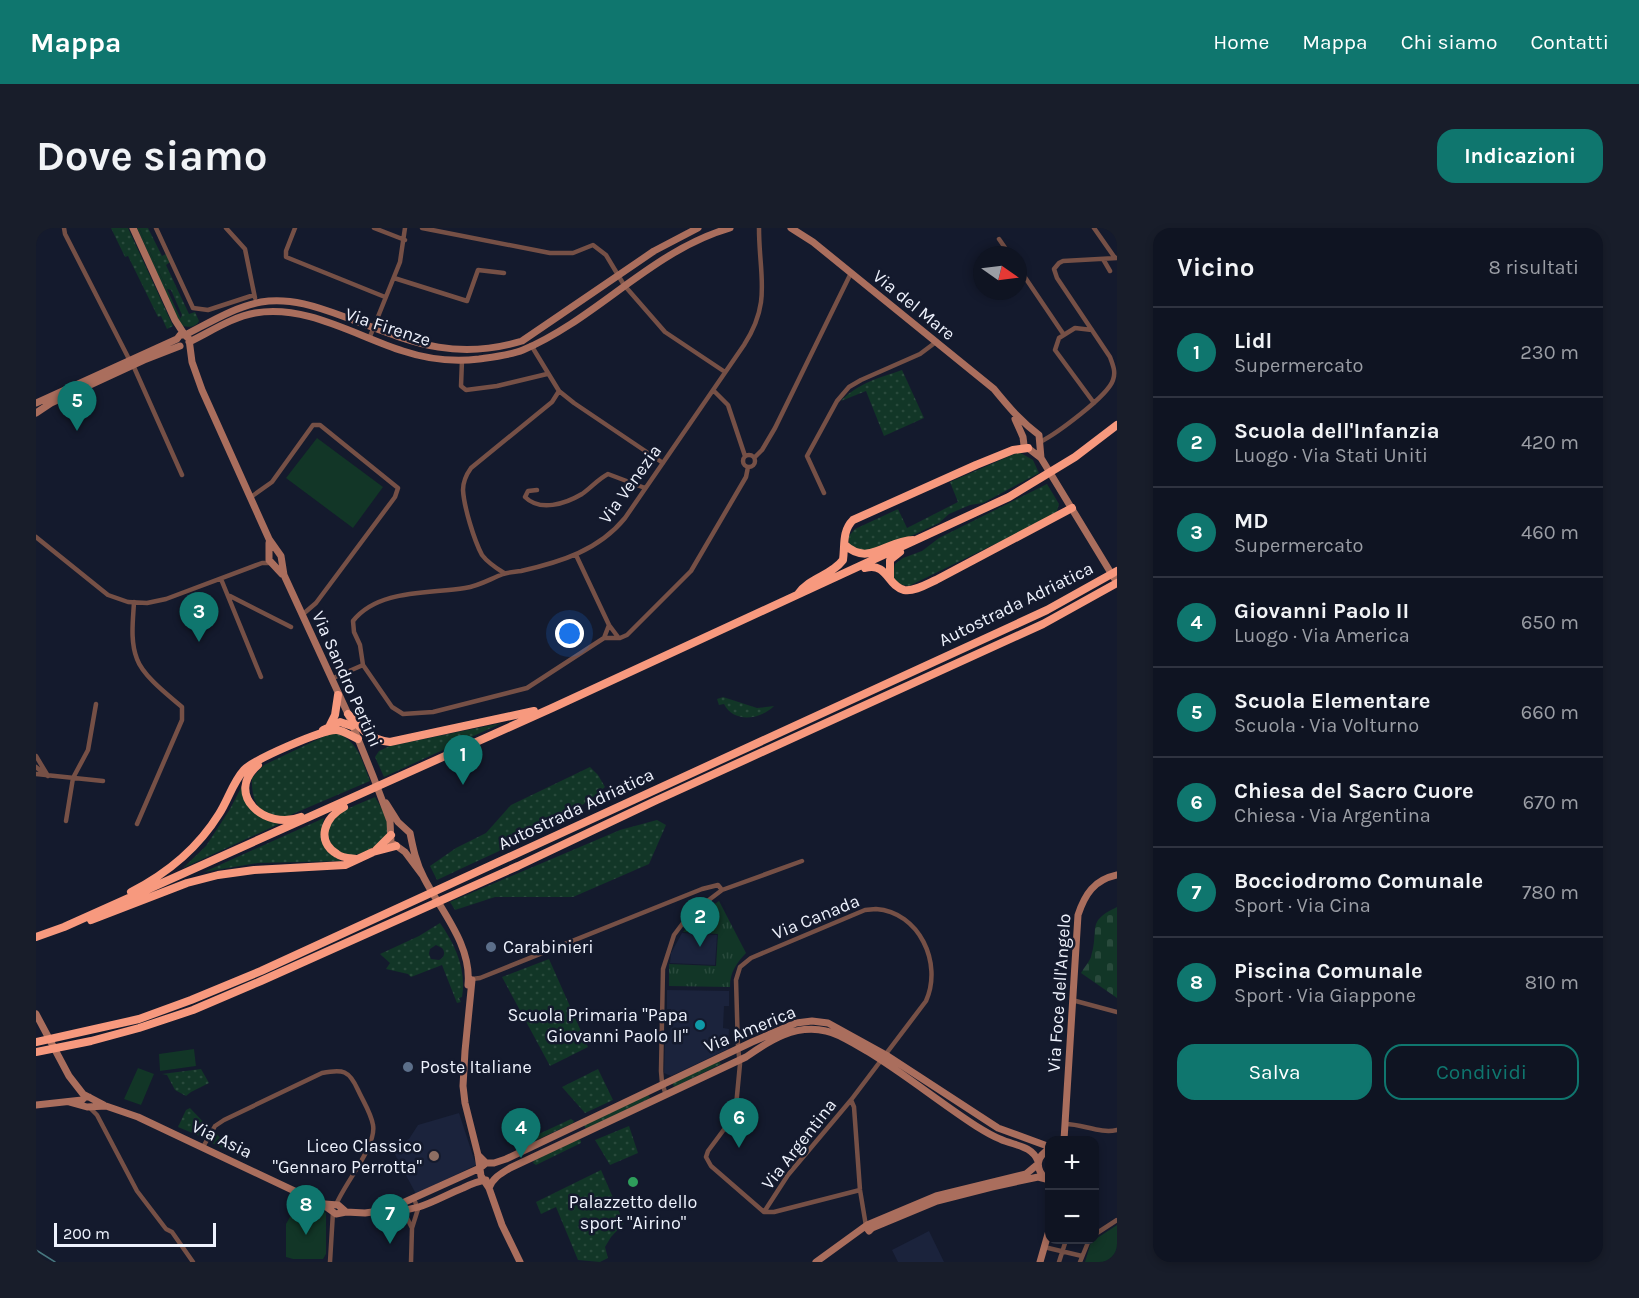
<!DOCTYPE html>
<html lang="it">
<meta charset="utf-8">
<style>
body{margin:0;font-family:Karla,sans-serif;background:#181d2a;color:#f1f3f6}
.controls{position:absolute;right:18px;bottom:18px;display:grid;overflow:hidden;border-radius:12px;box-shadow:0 3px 9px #0003}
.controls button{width:54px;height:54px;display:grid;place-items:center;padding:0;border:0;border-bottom:2px solid #2f3340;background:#0f1422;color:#f1f3f6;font:30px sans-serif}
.compass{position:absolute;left:937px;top:18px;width:54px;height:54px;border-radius:50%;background:#0f1422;box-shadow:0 3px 9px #0003;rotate:104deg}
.scale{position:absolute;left:18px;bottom:15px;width:162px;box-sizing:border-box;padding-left:6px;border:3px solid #eef2fd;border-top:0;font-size:16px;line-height:21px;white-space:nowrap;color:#eef2fd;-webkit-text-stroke:4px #141a2d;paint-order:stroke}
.you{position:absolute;left:534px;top:406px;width:21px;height:21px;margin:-15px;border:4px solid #fff;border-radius:50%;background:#1a73e8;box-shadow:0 0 0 9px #1a73e833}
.badge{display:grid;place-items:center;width:39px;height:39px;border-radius:50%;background:#0f766e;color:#fff;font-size:20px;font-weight:700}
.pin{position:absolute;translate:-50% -50px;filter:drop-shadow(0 2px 3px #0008)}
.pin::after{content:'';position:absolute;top:32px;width:21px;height:18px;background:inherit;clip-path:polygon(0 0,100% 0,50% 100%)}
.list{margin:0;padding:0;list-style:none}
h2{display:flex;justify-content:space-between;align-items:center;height:78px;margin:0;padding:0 24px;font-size:26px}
h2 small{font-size:20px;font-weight:400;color:#9b9ea5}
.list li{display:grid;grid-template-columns:39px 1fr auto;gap:18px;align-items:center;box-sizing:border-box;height:90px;padding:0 24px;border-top:2px solid #2f3340}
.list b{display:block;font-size:22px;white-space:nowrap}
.list p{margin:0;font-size:20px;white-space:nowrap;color:#9b9ea5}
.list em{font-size:20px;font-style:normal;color:#9b9ea5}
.actions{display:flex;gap:12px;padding:18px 24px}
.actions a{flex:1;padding:14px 0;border:2px solid #0f766e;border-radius:18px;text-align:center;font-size:21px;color:#0f766e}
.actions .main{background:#0f766e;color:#fff}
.map{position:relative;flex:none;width:1081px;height:1034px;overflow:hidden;border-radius:18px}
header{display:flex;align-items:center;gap:36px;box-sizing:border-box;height:84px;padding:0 30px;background:#0f766e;color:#fff}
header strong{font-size:28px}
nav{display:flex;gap:33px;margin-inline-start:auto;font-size:21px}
.intro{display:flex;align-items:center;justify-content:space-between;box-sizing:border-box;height:144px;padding:0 36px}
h1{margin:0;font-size:42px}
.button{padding:15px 27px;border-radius:18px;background:#0f766e;color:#fff;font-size:21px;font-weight:700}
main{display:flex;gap:36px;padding:0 36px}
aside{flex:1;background:#0f1422;border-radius:18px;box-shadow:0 3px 9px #0003}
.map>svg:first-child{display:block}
</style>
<header>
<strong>Mappa</strong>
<nav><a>Home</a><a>Mappa</a><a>Chi siamo</a><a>Contatti</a></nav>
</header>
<div class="intro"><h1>Dove siamo</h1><a class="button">Indicazioni</a></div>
<main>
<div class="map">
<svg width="1081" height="1034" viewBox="0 0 1081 1034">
<defs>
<pattern id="grass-dots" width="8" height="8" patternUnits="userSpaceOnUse" patternTransform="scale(1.5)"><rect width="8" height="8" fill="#123627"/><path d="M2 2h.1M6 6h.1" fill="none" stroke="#294a3c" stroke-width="1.8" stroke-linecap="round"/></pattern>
<pattern id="cemetery-stones" width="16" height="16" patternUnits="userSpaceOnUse" patternTransform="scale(1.5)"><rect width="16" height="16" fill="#123627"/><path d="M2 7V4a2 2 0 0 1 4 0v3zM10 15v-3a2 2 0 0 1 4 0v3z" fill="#294a3c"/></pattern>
<pattern id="park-tufts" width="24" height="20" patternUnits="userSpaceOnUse" patternTransform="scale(1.5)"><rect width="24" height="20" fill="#123627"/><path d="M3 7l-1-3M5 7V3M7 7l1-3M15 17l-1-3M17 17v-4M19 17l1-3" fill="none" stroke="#294a3c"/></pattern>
</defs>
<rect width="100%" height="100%" fill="#141a2d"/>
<path fill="#1b233c" d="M646 705 681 707 679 737 634 735 635 725Z
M631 762 693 763V778H688L687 800 693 801 692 821 635 848 628 845 629 813 634 812 635 781H631Z
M423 885 440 937 380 966 355 919 373 911 382 897Z
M893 1003 908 1034H862L856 1022Z"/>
<path fill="url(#grass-dots)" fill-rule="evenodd" d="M75 0H92L137 98 131 101 125 88 122 89 92 28 89 29Z
M103 0H112L126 28 130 26 134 34 130 37 153 86 159 84 163 93C161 98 153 100 148 98L144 91 146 87 135 62 131 61Z
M866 142 888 190 848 208 830 163 805 173C822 155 843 150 866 142Z
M983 224 997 232 1003 245 947 275 934 277 913 286 903 295 873 309 826 325 813 316 812 309 819 301 862 281 871 300 922 274 914 254Z
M1011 256 1023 276 1021 283 1014 289 873 358 866 357 859 353 857 345 859 336 867 330 886 323 903 310Z
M687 469 721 480 738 478C724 492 697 495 688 476L683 477 681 471Z
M466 495 348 549 339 529 343 523 354 518Z
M300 505C322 512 326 533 334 553L252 588C225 589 215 578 216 550L228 537 293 506Z
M554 539 562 547 569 559C522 601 458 624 401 652L394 638 420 620 450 605 475 577Z
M211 548C205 579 214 587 243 596L147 640 170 618 194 581Z
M339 569C344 578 352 589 352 599 353 615 323 630 310 627 294 624 286 602 297 590 305 582 328 574 339 569Z
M288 590C283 611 286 621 305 633L222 635 168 644Z
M621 592 630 597 613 636 537 669H459L419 682 414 674 584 602Z
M404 695C419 716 431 742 426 769L423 770 425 774 421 775 406 737 375 749 372 746 350 741 354 735 344 726 383 708ZM400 717 406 720C410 725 408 730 403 732L395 731 393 726 394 721Z
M513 731 552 819 514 838 466 749Z
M683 833 685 836 638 859 636 855Z
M165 841 173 855 155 864 150 868 139 862 131 847 126 846Z
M562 841 577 872 549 885 526 859Z
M612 866 614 870 550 901 548 897Z
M154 880 172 899 166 909 142 899 150 882Z
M535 891 538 893 537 895 492 916 490 915V912Z
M593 898 602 925 574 937 559 912Z
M180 905 196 924V925L176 915V912Z
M543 911 545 913V915L500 937 497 935 498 932Z
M565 942 588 995 575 1009 569 1019 572 1030 564 1034 542 1032 520 979 505 986 500 974Z"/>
<path fill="url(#cemetery-stones)" d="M1081 679V770L1045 745C1048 740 1053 734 1055 729 1064 701 1049 694 1081 679Z"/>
<path fill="url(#park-tufts)" d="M683 673 710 725C700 736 694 744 694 759L633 758V736L680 738 682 706 647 704 661 688Z"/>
<path fill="#123627" d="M101 0H103L148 98 146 100Z
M281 210 347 259 317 300 250 250Z
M158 821 160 838 124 843 123 826Z
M102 840 118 846 105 877 88 871Z
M264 971 280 978 290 985V1026L287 1031H257L250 1029V996Z
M1081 997V1034H1049L1055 1014Z"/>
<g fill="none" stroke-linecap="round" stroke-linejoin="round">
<path stroke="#47777e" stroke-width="1.5" d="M0 1022 19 1034"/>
<path stroke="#765046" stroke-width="4.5" d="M28 0 29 6 93 131
M120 0 157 80 172 82 218 67
M190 0 209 21 219 70
M259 0 250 23V29L349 69
M338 0 369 12
M386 0 514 25H537L557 17 570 27 588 57 629 104 689 144
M1058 0 1079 30
M963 11 974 27
M1067 31 1074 43
M982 39 1028 107
M358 50 431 73 442 42 468 45
M1056 102 1039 100 1023 110 1019 122 1058 175
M333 111 364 34 369 0
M495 117 523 163 538 175 627 235
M426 132 425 158 430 162 461 158 511 146
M97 137 146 247
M677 162 692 177 709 228
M1004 214C1020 206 1072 168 1077 152 1080 144 1077 137 1074 129L1021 50 1018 41 1023 35 1027 33 1081 30
M707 233a6 6 0 1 1 12 0a6 6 0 1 1-12 0Z
M719 229 726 222 739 200 815 45
M501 262 492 263 489 269C504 284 529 276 546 266 555 260 562 251 572 246L609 260
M788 265 771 228 801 173 813 159 825 152 884 126 900 114
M215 269 236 254 277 197H284L362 260 359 269 280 375 266 387
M0 309 72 367 92 374 111 375 130 371 226 335H236
M540 327 573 397 582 409
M468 345C460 340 452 335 446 327 438 312 428 279 427 262 427 254 430 247 435 240L516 174 523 163
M185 351 225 449
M194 368 255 399
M98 374C97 393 94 413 101 431 107 448 132 467 146 479V492L101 596
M573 397 568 410 491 460 397 484 367 486 356 479 327 437 324 417 318 404 317 393C342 361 393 366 429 360 443 358 454 351 467 346 473 344 479 344 485 343 525 334 563 322 589 290L708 117C736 74 723 48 723 0
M568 410H584L591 407 655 343 710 249 712 239
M295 451 327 437
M0 528 12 548
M0 539 10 547
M0 546 67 553
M30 593 37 550 52 522 60 476
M840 681C883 684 907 735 890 773L815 872 752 947 728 984 675 938 670 929 672 923 695 892 700 878 704 836 702 820 700 752 704 739 715 730 829 682Z
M436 751 444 750 666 661 682 657 686 662
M1036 772 1081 784
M630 867 626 855 625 843 627 741 638 707 653 687 686 662 766 633
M815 872 818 879 824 962 830 998
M53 879 61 887 101 963 130 1001 136 1004 157 1034
M1029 896C1047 896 1064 906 1081 902
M167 919 179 898 188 892 286 845C307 841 313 842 322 862 327 873 335 885 337 897 341 918 308 956 300 977
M353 984 370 988 376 1000
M728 984H738L824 962
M1058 1007 1081 992
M1008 1019 1046 1028
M294 1034 297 984
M375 1034 376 1000 382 981 378 971
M1023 1034 1030 1012
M1044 1034 1053 1012"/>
<path stroke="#aa6e5d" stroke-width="7" d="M97 0 139 92 148 106
M755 0 777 14 958 161C973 179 984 193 1003 207L1005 230
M149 107 153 111 156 134 166 162 233 311 245 328 248 347 312 486 337 548 354 593 355 614 369 624 387 648
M153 114C174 104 196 89 219 85 270 76 320 108 367 123 391 131 418 134 443 131 457 129 475 127 487 122 562 90 615 23 694 0
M0 175 141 111 144 107H149C173 95 198 79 225 74 254 69 282 79 309 89 373 113 417 134 486 113L618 23 662 0
M0 185 15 175 108 132 144 118
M979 191 987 209 988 217 1005 230 1078 350
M233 315V332L246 346
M350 575 362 594 374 605C377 620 380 635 388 650 405 683 436 717 432 757
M436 752 429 823 427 858 429 875 442 927 445 948 453 960 466 997 484 1034
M0 786 33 848 47 866 68 877
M33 874 51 879 70 878 102 889 286 976 300 986 310 984 329 985 351 982 444 940 450 935
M0 877 46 872 49 869H53
M1028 912 1042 687C1049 666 1058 652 1081 647
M442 927 450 935H458L470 931 716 814 760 795 776 793 792 795 850 827 962 900 1014 919
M1009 950C999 940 1000 928 1014 921
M453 960C457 950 464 946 474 940L710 829C734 812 759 796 790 803 805 806 817 816 831 823 869 846 903 874 940 898 948 903 956 908 964 911 979 918 995 917 1002 933
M289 976 302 977 310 984
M354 982C382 985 402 970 427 960 435 956 442 953 450 952
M830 999 833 1003 836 1000 901 973 956 959 1002 949 1014 952
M780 1034 831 997 900 968 990 946 1002 936
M1004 1034 1014 999"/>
<path stroke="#f7997e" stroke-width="8" d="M809 317C833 339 851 312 877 312
M829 340C852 334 851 358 868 362 878 364 891 356 900 352L1036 280
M854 350V332L864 324
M762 366C774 349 795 348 807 332 809 317 806 303 817 292L940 237 977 222 992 220
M312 486C324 500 334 512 354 514L498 483
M294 497 299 487 302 467
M287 502 304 494 316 498
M222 537C188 566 229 603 265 589
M308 579C289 589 279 613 301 626 306 630 313 630 320 631
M340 622 355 607
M95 664C130 646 162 620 183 586 192 572 197 554 208 542 217 532 287 501 301 502 308 503 315 508 322 511
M55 692 151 655 182 647 218 642 309 637 337 624 360 618
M0 709 28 699 516 480 973 269 1039 229 1081 197
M0 814 103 791 155 772 225 743 1011 382 1081 343
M0 824 55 813 103 800 157 782 225 753 482 638 621 572 1007 396 1081 355"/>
</g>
<g fill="#5c6f8a" stroke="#141a2d" stroke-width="2">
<circle cx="455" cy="719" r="6"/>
<circle cx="372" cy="839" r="6"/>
</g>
<circle fill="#0f9aa8" stroke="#141a2d" stroke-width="2" cx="664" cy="797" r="6"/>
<circle fill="#8d6e63" stroke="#141a2d" stroke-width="2" cx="398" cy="928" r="6"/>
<circle fill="#2e9e5b" stroke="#141a2d" stroke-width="2" cx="597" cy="954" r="6"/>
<g text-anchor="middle" stroke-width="5" stroke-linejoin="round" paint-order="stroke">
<g font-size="18" fill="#eef2fd" stroke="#141a2d">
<text transform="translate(878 77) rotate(39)" y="6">Via del Mare</text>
<text transform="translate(352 99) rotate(18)" y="6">Via Firenze</text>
<text transform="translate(594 256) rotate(-54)" y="6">Via Venezia</text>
<text transform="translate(980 376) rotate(-26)" y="6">Autostrada Adriatica</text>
<text transform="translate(311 451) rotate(66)" y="6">Via Sandro Pertini</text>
<text transform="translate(540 581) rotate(-25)" y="6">Autostrada Adriatica</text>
<text transform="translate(780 689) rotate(-22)" y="6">Via Canada</text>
<text transform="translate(1023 765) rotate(-86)" y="6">Via Foce dell'Angelo</text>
<text transform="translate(714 801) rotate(-22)" y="6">Via America</text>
<text transform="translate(186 911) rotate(26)" y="6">Via Asia</text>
<text transform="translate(763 916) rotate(-52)" y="6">Via Argentina</text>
</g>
<g font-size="18" fill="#eef2fd" stroke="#141a2d" text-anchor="start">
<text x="467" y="725">Carabinieri</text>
<text x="652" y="793" text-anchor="end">Scuola Primaria "Papa<tspan x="652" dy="21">Giovanni Paolo II"</tspan></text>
<text x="384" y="845">Poste Italiane</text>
<text x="386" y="924" text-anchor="end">Liceo Classico<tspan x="386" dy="21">"Gennaro Perrotta"</tspan></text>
<text x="597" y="980" text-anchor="middle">Palazzetto dello<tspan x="597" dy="21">sport "Airino"</tspan></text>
</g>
</g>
</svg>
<div class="controls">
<button>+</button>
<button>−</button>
</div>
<svg class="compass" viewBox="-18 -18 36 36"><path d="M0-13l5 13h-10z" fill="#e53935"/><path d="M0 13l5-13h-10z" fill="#9b9ea5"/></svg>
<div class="scale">200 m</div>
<div class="you"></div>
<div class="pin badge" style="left:427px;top:557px">1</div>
<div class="pin badge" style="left:664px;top:719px">2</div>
<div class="pin badge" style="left:163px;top:414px">3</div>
<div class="pin badge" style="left:485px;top:930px">4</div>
<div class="pin badge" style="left:41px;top:203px">5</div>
<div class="pin badge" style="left:703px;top:920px">6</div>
<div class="pin badge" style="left:354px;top:1016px">7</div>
<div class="pin badge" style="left:270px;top:1007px">8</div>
</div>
<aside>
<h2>Vicino<small>8 risultati</small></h2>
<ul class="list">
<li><span class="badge">1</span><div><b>Lidl</b><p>Supermercato</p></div><em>230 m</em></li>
<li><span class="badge">2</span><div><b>Scuola dell'Infanzia</b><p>Luogo · Via Stati Uniti</p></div><em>420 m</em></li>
<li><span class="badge">3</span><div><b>MD</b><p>Supermercato</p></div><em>460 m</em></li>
<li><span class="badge">4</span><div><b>Giovanni Paolo II</b><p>Luogo · Via America</p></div><em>650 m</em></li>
<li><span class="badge">5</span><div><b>Scuola Elementare</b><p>Scuola · Via Volturno</p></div><em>660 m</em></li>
<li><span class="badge">6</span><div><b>Chiesa del Sacro Cuore</b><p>Chiesa · Via Argentina</p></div><em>670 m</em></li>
<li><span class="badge">7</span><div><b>Bocciodromo Comunale</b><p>Sport · Via Cina</p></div><em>780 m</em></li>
<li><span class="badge">8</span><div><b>Piscina Comunale</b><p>Sport · Via Giappone</p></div><em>810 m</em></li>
</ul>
<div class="actions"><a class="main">Salva</a><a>Condividi</a></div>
</aside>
</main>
